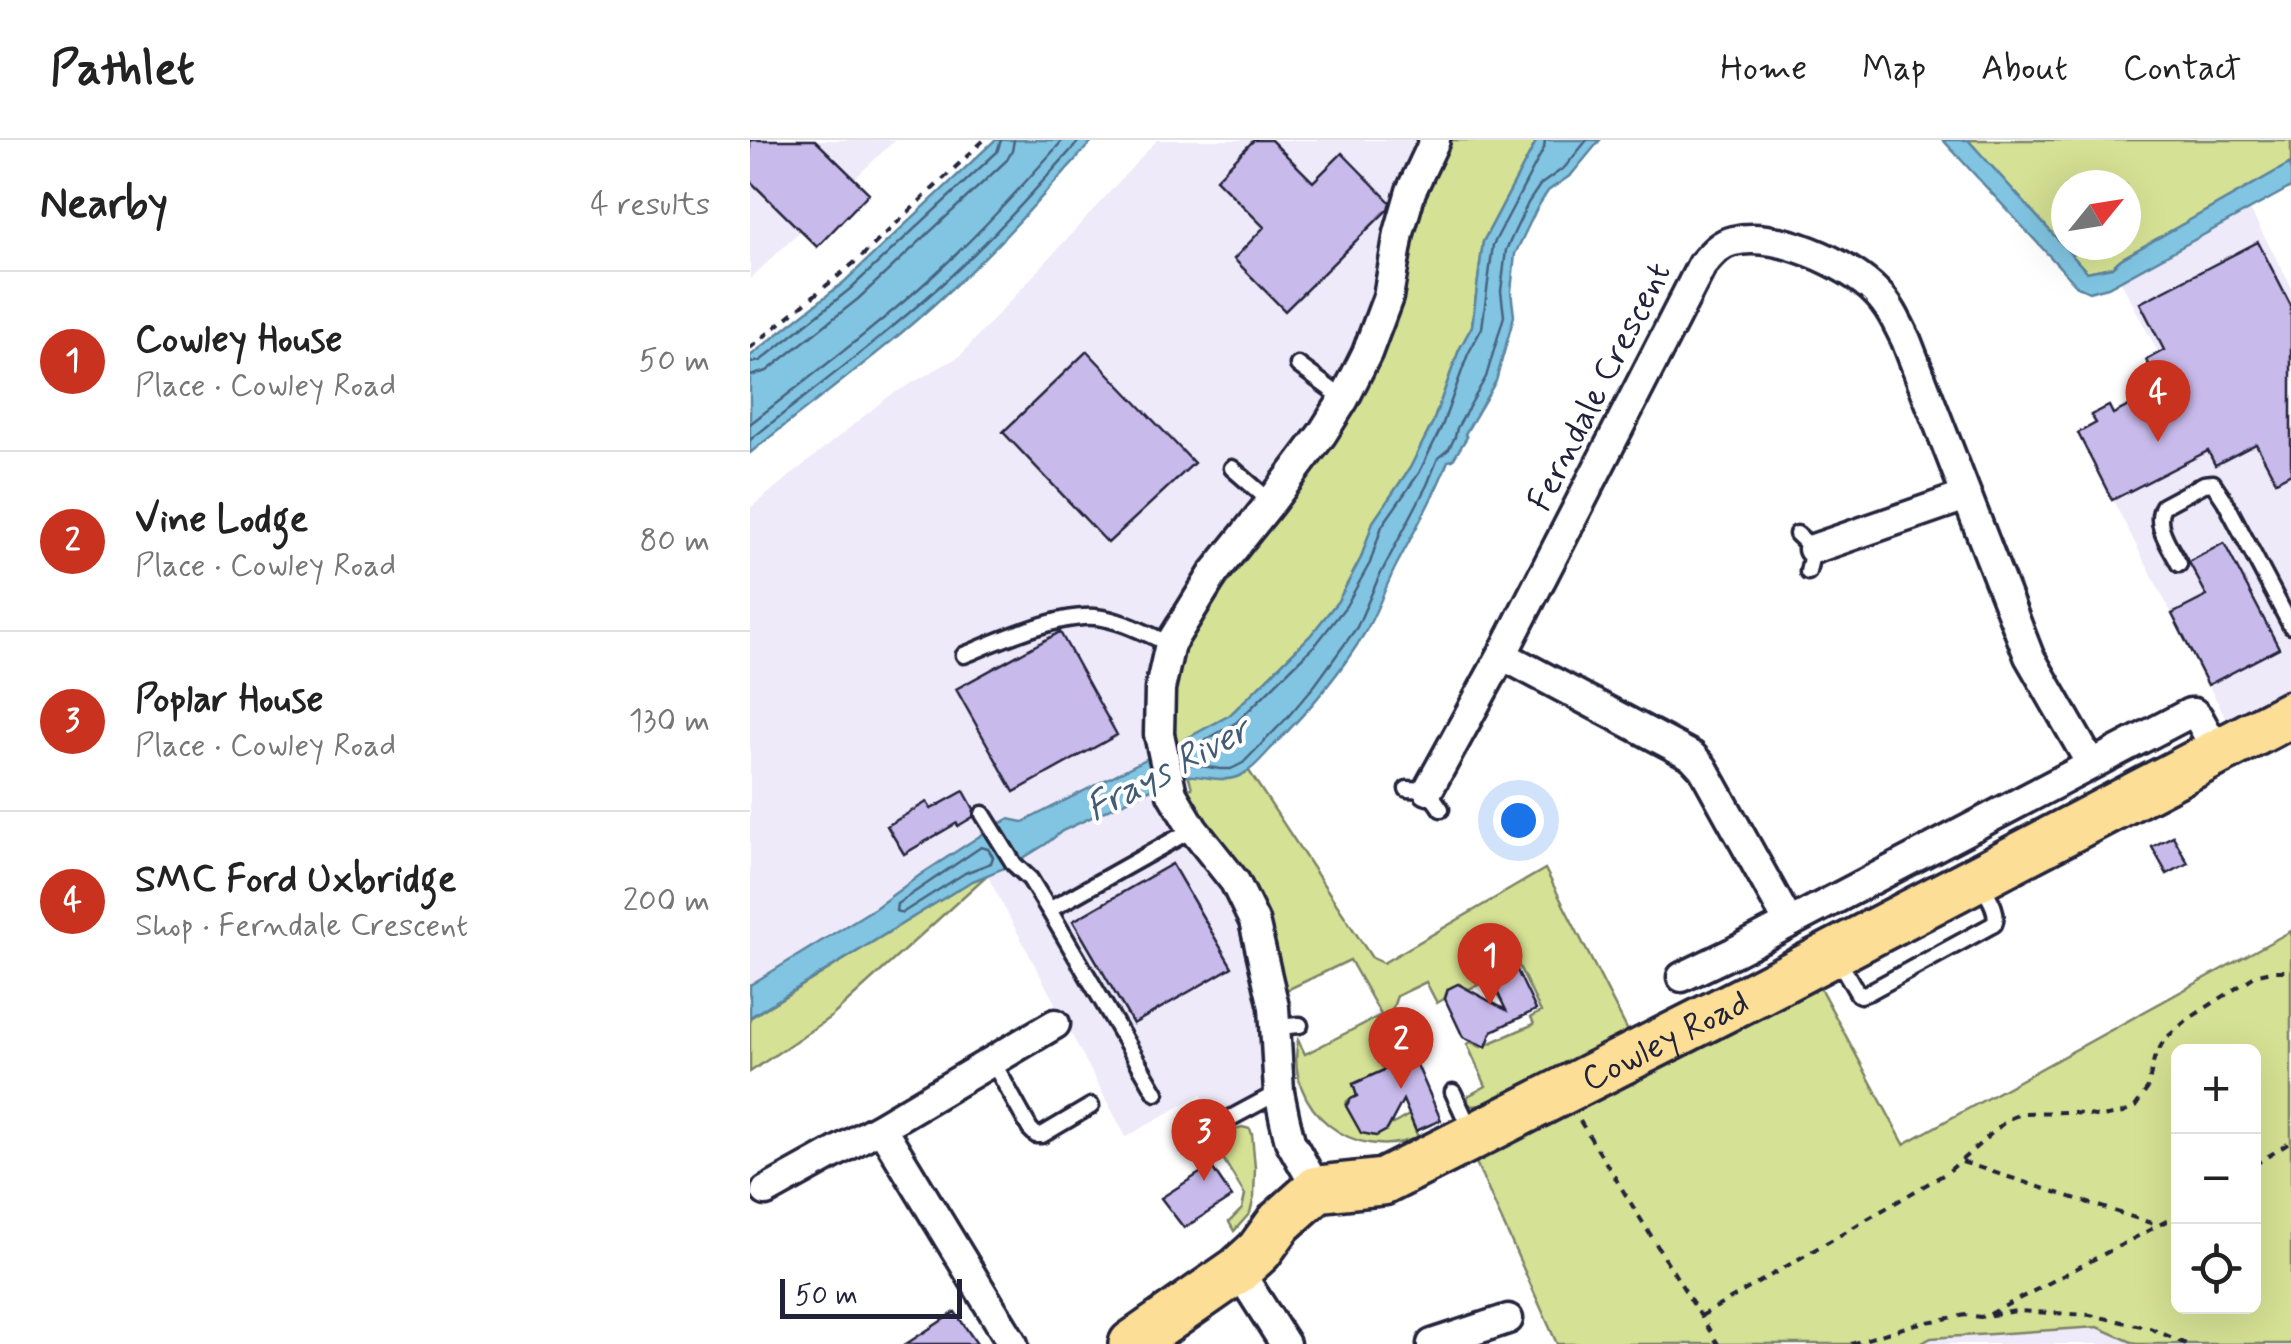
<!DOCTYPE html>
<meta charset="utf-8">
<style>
body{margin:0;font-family:Mynerve,sans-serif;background:#f6f6f6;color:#222}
.controls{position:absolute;right:30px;bottom:30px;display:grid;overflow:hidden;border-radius:15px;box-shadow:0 10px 40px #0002}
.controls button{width:90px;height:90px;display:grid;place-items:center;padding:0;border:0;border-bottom:2px solid #e0e0e0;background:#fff;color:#222;font:50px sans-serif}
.compass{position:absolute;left:1301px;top:30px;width:90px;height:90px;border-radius:50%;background:#fff;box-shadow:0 10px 40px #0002;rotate:60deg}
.scale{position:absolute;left:30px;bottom:25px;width:182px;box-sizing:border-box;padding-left:10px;border:5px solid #22223b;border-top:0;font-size:28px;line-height:35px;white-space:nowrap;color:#22223b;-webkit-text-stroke:8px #fff;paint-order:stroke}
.you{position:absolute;left:768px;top:680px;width:35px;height:35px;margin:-25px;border:8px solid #fff;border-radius:50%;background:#1a73e8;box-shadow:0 0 0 15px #1a73e833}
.badge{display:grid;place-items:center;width:65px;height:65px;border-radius:50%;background:#c8321e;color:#fff;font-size:32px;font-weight:700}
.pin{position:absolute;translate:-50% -82px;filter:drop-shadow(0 2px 5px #0008)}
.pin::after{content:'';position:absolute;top:52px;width:35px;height:30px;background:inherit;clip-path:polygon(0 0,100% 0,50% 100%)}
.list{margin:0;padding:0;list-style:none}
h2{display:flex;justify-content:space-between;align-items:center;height:130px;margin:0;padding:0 40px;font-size:42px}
h2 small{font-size:32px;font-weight:400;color:#767676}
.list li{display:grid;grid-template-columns:65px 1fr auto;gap:30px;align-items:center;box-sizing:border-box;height:180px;padding:0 40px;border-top:2px solid #e0e0e0}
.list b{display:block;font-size:38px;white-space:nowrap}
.list p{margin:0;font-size:32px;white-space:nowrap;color:#767676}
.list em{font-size:32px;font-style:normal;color:#767676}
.icon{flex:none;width:55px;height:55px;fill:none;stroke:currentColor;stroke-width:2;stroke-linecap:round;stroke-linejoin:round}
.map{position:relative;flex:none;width:1541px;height:1204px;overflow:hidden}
header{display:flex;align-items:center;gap:60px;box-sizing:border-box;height:140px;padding:0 50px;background:#fff;border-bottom:2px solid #e0e0e0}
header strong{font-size:48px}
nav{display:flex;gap:55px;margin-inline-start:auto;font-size:35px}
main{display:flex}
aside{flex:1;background:#fff}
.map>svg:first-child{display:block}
</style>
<header>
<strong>Pathlet</strong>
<nav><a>Home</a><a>Map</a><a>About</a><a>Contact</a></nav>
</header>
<main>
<aside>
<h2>Nearby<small>4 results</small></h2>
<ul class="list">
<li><span class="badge">1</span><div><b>Cowley House</b><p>Place · Cowley Road</p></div><em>50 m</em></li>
<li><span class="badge">2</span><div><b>Vine Lodge</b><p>Place · Cowley Road</p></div><em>80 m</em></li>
<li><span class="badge">3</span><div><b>Poplar House</b><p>Place · Cowley Road</p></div><em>130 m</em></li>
<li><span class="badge">4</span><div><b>SMC Ford Uxbridge</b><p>Shop · Ferndale Crescent</p></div><em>200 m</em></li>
</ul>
</aside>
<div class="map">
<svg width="1541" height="1204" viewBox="0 0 1541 1204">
<rect width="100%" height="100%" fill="#fff"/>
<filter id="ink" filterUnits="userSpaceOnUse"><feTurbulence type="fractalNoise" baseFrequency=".01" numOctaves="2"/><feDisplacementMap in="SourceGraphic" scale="20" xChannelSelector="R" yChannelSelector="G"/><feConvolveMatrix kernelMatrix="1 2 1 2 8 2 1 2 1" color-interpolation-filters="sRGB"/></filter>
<g filter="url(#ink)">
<path fill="#eeeaf9" d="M0 0H145L0 139Z
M407 0H699L678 43 648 149 641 191 624 231 603 269 455 473 425 606 436 649 446 671 513 770 537 850 519 853 526 946 466 978 451 954 376 997 237 735 216 705 125 768 0 845V368L139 256 210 216Z
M1500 70 1541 146V567L1485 596 1328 293 1345 283 1341 275 1359 266 1364 274 1424 242 1370 140Z
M1348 1187 1386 1204H1170L1181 1198Z"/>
<path fill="#d5e194" stroke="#7c8268" stroke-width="2.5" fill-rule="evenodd" d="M699 0H787L733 102 722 186 709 210 683 282 660 328 623 382 611 418 588 461 560 496 480 575 425 606 422 582 425 543 434 510 455 473 532 371 603 269 624 232 641 191 648 149 678 43Z
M1218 0H1541V23L1371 119 1362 127 1337 132ZM1316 45H1376V105H1316Z
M499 631 622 818 633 823 795 729 882 899 756 963 722 966 718 963V956L736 946 717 904 721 902 731 907 784 884 781 877 791 872 765 818 736 832 739 840 719 849 709 844 698 849 694 859 687 863 676 842 647 856 642 870 654 895 625 908 640 943 603 944 607 956 597 961 596 965 612 993 626 996 637 990 642 982 643 984 659 975 668 997C604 1025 534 969 548 900L555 914 631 875 600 820 537 850C525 811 518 767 494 732 474 702 452 683 436 649L442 648 438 634C462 638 476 642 499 631Z
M237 735 82 876 0 932V878L220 742Z
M1541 791V1204H1386L1348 1187 1181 1198 1170 1204H807L716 1000 1061 831 1154 1004ZM1428 912H1504V1166H1428Z
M492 987 500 989 502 994 505 1028 504 1057 500 1073 484 1091 479 1082 492 1069 495 1055 460 997Z"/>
<path fill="#81c5e2" stroke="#5b849f" stroke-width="2.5" d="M245 0H343C297 51 252 103 201 149 138 208 67 259 0 313V216L94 142Z
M787 0H850L821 35 798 51 787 68 765 114 761 151 764 176 746 241 715 294 717 297 703 320 698 321C684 357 665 390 647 424 635 447 627 473 614 494 590 533 559 570 527 602 515 614 503 631 487 637 467 644 447 631 427 638L419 608 480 575 560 496 588 461 611 418 623 382 660 328 683 282 709 210 722 186 733 102Z
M1193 0H1218L1337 132 1362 127 1371 119 1541 23V47L1358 147 1339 152 1328 147Z
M406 614 414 643 312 691 296 704 265 723 244 686 259 679 273 682Z
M239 690 259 726 220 742 0 877V845L125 768 170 735Z"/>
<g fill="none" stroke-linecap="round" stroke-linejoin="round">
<path stroke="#48637e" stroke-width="2.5" d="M795 0 794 8 743 105 732 188 718 214 692 286 669 333 632 386 620 423 596 466 567 503 487 582 433 613 432 618 435 623 470 629H481L493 623 536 579 565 545 607 487 628 439 677 345 688 318 699 309 705 297 707 288 736 237 754 176 751 151 756 110 778 63 790 45 815 27 837 0
M0 223 10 221 100 149 247 12 251 0
M0 236 17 231 108 159 257 20 262 11 264 0
M0 284C62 235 127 187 185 134 231 92 272 46 313 0
M0 300C64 249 130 200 191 145 241 100 285 50 330 0
M231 707 238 709 243 717 241 723 215 733 152 773 146 771 147 764Z"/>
</g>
<path fill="#c8baeb" stroke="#22223b" stroke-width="2.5" d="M0 0H65L119 53 67 107 0 41Z
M504 0H521L563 42 592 13 640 62 638 69 535 171 484 119 514 87 466 39Z
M1508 102 1541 166V333L1526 341 1506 304 1465 325 1458 311 1362 360 1328 293 1346 283 1341 275 1359 266 1363 274 1411 249 1396 220 1414 210 1390 163Z
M337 211 444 323 358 403 253 292Z
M1474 403 1529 508 1458 545 1422 474 1457 456 1439 422Z
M310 492 367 595 264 652 206 549Z
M214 651 224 669 223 677 208 686 207 683 154 714 137 686 177 662 181 669Z
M1423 696 1438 723 1417 734 1402 707Z
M422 724 482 827 383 884 323 781Z
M763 822 786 870 742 891 736 907 713 897 695 859 698 849 708 844 756 870 738 833Z
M654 895 691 980 666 991 653 960 637 990 626 996 611 993 596 966 601 959 607 956 603 944 634 930 625 908Z
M461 1026 482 1057 434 1088 411 1058Z
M205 1172 227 1204H156Z"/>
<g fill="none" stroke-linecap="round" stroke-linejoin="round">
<g stroke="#22223b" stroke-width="21">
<path id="lane" d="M548 225 594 259
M482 328 521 362
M1047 394 1063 409 1058 432
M1429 424C1420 406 1403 385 1413 366L1454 344 1463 343 1475 361 1541 486
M214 515C248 501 308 474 345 477 370 479 397 494 420 504
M657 649 678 650 691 669
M233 674 264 724 280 739 299 770
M1086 816 1108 854 1111 855 1119 852 1244 784C1250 771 1237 755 1231 743
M526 887 550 885
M243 922 280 989 286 995H292L341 966
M703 952 721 991
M406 953 299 770 443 689
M449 995 529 952"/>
</g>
<g stroke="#22223b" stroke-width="35">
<path id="street" d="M1063 409 1216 356
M678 650 752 515
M1039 783 953 628 942 616 752 515 952 125C961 115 969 104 983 101 1026 91 1097 122 1127 153 1140 166 1148 184 1156 200L1279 516 1341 624
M932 837 984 812 1440 573H1444L1448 577 1467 611
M131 987 263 1204
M567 1049 540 1001 535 981 529 952 524 867 504 781 485 742 443 689 422 654 409 594 410 549 420 504 464 433 521 362 572 294 594 259 617 213 638 157 649 93 661 51 685 0
M16 1051 131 987 305 884
M488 1130 535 1204
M682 1204 758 1179"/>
</g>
<g stroke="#22223b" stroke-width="52">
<g id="primary">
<path id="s1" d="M382 1204 488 1130 509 1111 530 1082 567 1049 633 1042 1007 853 1541 574"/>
</g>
</g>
<path stroke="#22223b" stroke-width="4" stroke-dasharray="8 8" stroke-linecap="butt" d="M0 208 110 118 234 0
M830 981 968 1204
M1212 1022 1407 1085
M1504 1025 1541 1002
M1240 1174 1428 1075
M951 1176 1198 1032 1258 979 1274 973 1318 972 1352 977 1373 973 1385 967 1398 948 1404 919 1414 900 1437 880 1508 834 1522 831H1541
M1101 1204 1166 1184 1216 1175 1230 1177 1266 1171 1340 1175 1400 1188 1436 1204"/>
<use href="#lane" stroke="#fff" stroke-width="14"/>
<use href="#street" stroke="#fff" stroke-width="28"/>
<use href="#primary" stroke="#fcde96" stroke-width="45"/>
</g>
</g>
<g text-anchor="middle" stroke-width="8" stroke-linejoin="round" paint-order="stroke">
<g font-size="35" fill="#22223b" stroke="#fff">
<text transform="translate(848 246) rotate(-63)" y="12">Ferndale Crescent</text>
<text dy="12" stroke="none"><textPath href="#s1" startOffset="625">Cowley Road</textPath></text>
</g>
<g font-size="38" font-style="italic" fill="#435b75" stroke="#fff">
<text transform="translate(417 628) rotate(-28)" y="13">Frays River</text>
</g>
</g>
</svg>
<div class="controls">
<button>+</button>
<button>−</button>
<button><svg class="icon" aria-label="locate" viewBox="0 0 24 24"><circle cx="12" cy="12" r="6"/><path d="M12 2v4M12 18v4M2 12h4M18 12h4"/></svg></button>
</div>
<svg class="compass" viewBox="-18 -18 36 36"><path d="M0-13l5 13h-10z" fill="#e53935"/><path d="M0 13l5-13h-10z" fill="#767676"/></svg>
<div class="scale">50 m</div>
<div class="you"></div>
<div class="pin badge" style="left:740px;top:865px">1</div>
<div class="pin badge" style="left:651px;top:949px">2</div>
<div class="pin badge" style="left:454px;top:1041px">3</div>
<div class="pin badge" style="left:1408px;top:302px">4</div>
</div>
</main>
